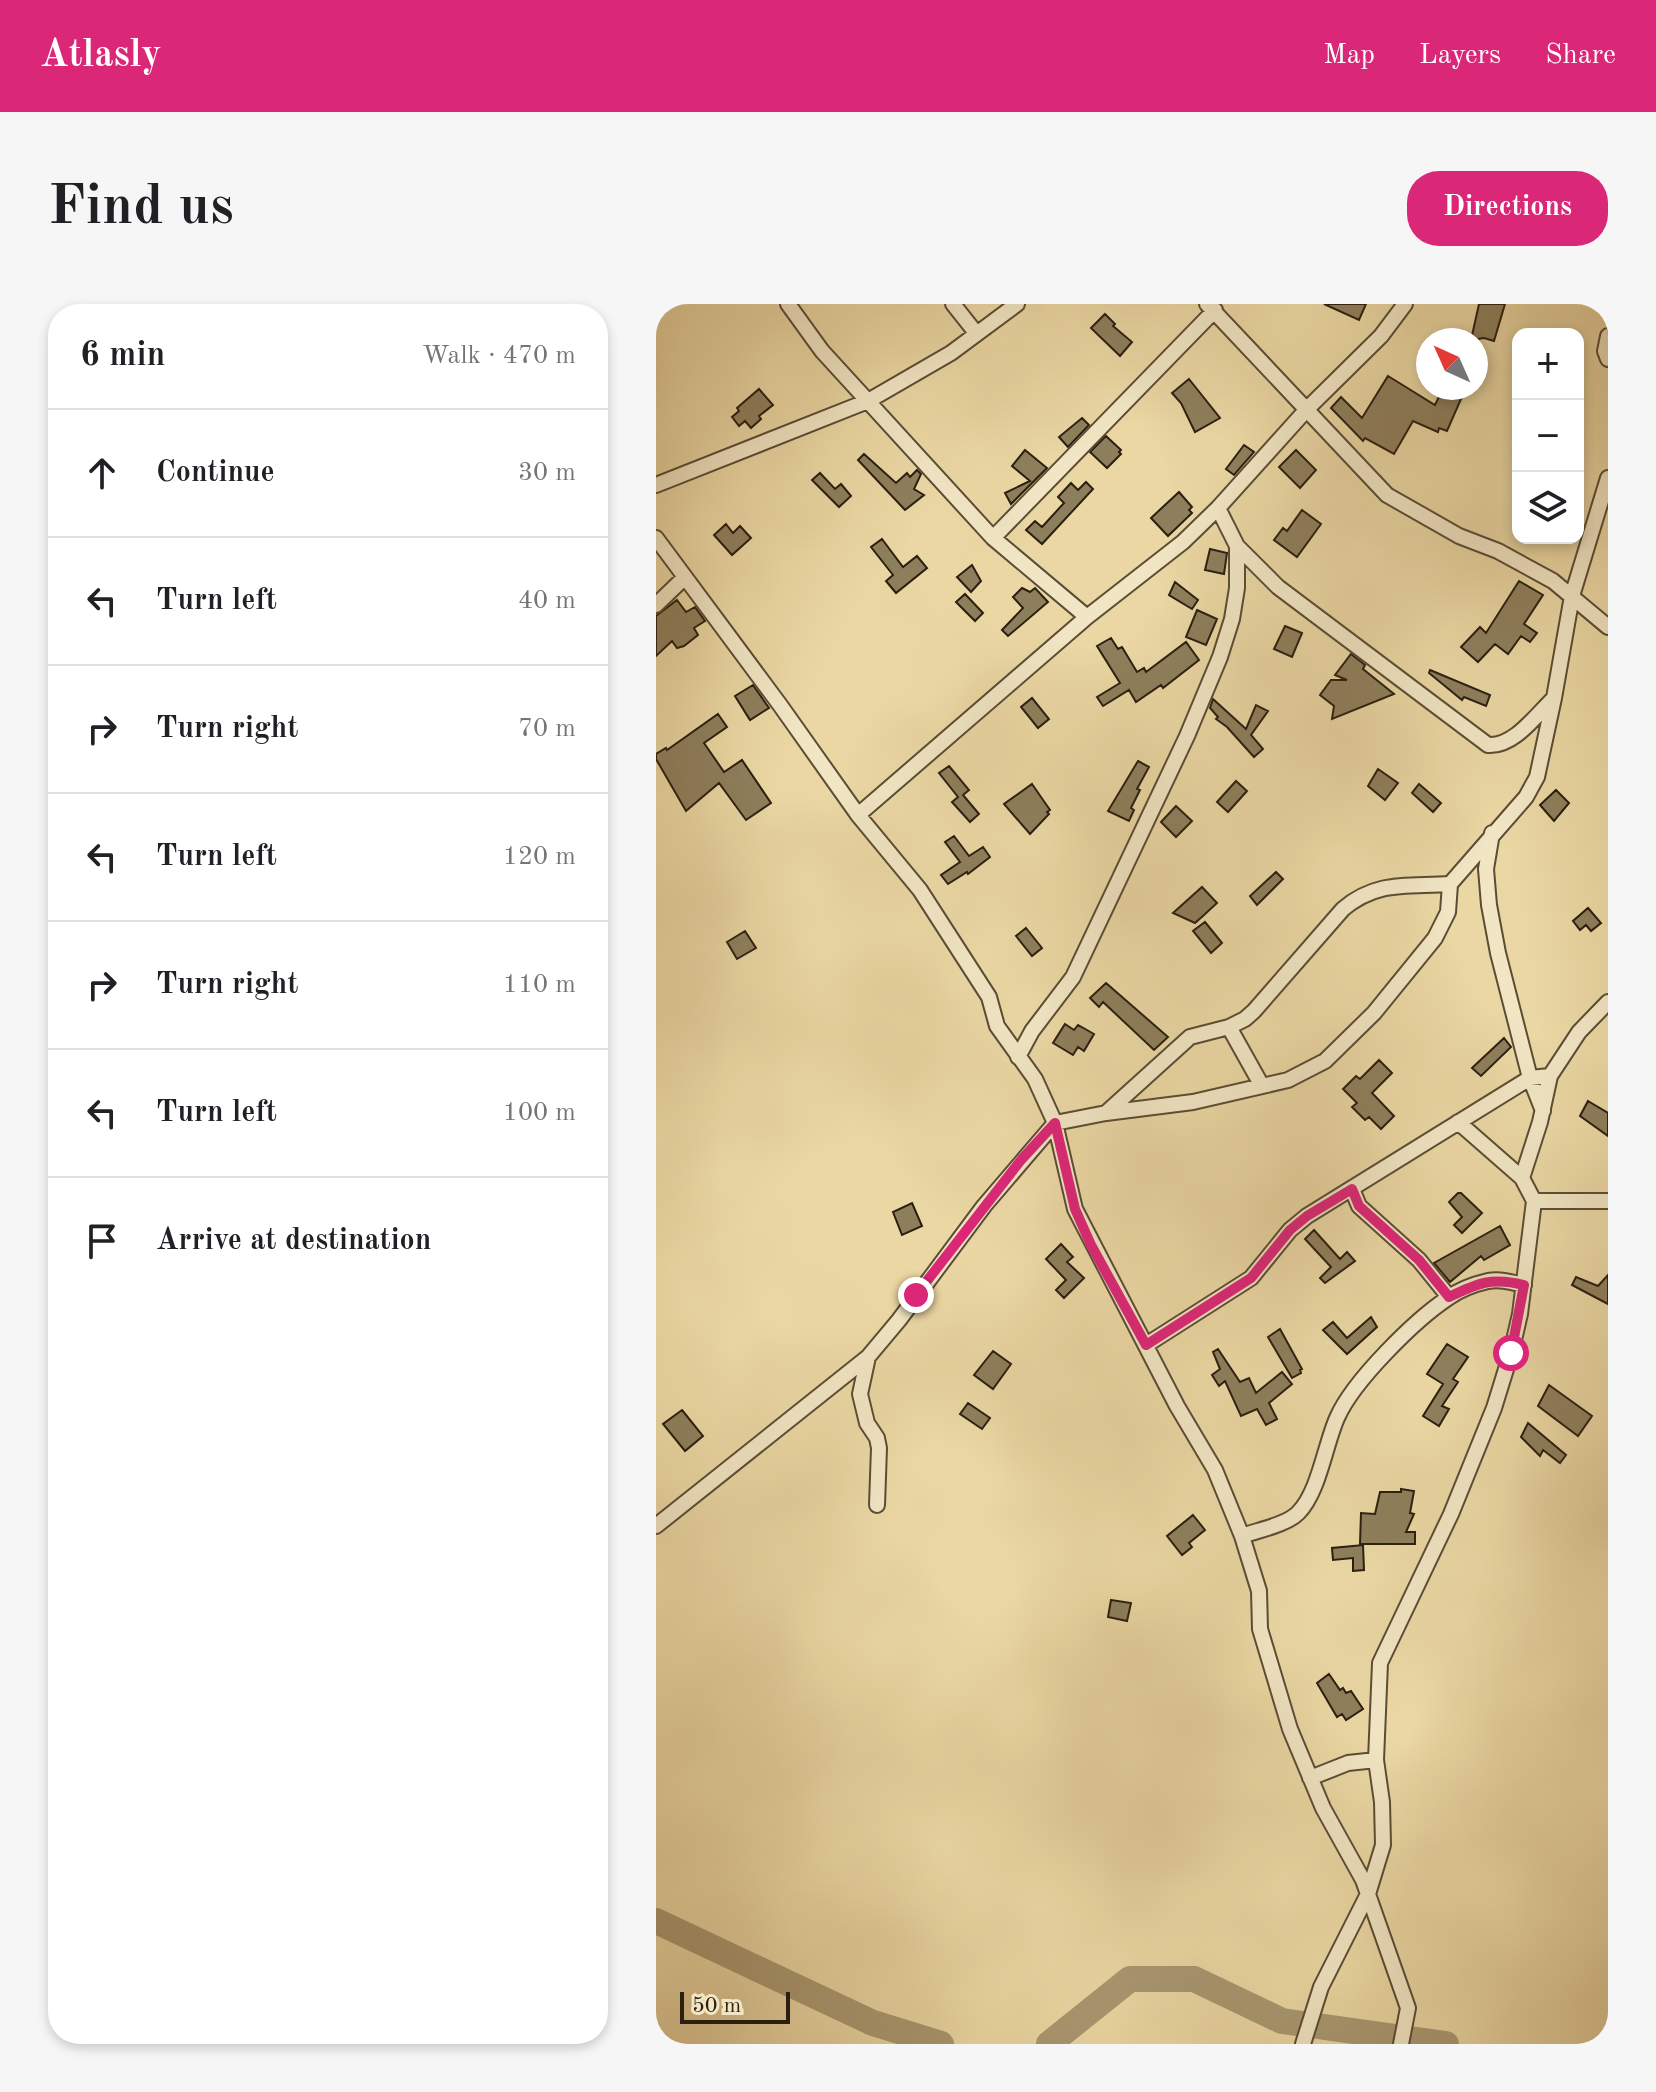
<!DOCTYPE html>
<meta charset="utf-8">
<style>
body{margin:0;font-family:"Old Standard TT",serif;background:#f6f6f6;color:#202124}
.controls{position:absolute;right:24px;top:24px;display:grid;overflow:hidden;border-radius:16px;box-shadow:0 4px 12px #0003}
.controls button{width:72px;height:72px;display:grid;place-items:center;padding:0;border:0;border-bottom:2px solid #e0e0e0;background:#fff;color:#202124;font:40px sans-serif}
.compass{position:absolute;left:760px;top:24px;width:72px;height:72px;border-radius:50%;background:#fff;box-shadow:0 4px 12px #0003;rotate:315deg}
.scale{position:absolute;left:24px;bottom:20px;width:110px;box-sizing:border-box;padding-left:8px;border:4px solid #2a1f10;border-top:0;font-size:22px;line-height:28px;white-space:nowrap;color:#2a1f10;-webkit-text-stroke:6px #f1e5c3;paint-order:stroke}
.stop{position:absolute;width:24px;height:24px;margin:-18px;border:6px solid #db2777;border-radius:50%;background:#fff}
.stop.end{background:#db2777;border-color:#fff;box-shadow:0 2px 8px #0008}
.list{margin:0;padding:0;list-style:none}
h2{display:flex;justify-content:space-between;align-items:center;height:104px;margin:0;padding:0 32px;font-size:34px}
h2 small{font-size:26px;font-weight:400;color:#757577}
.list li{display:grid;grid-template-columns:52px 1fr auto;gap:24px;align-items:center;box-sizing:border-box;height:128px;padding:0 32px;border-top:2px solid #e0e0e0}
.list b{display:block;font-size:30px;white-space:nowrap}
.list em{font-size:26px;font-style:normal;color:#757577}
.icon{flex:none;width:44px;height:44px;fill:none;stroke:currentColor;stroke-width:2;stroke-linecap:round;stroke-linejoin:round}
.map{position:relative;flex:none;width:952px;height:1740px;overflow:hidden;border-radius:32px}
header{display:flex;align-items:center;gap:48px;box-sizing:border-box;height:112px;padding:0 40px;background:#db2777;color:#fff}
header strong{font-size:38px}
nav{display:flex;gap:44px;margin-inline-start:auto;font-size:28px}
.intro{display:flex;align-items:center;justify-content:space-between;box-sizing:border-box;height:192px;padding:0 48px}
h1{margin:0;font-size:56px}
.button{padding:20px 36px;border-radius:32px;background:#db2777;color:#fff;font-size:28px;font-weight:700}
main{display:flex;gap:48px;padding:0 48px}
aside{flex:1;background:#fff;border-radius:32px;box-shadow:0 4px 12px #0003}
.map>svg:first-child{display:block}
</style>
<header>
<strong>Atlasly</strong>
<nav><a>Map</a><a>Layers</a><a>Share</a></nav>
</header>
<div class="intro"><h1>Find us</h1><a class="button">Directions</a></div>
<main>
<aside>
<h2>6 min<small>Walk · 470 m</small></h2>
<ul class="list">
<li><svg class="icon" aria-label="ahead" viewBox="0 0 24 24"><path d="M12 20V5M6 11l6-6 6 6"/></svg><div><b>Continue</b></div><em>30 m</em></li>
<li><svg class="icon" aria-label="left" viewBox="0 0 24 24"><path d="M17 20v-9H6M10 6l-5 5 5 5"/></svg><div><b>Turn left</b></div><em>40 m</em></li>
<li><svg class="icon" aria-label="right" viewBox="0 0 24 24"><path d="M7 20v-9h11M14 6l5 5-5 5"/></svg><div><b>Turn right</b></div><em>70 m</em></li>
<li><svg class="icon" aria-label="left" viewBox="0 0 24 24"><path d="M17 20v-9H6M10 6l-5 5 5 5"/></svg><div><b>Turn left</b></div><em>120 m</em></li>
<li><svg class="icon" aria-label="right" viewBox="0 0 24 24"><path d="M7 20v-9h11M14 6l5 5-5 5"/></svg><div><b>Turn right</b></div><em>110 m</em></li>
<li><svg class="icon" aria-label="left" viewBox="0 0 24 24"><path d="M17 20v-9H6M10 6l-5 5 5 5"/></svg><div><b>Turn left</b></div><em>100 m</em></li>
<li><svg class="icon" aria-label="arrive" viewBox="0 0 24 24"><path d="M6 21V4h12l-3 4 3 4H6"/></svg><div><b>Arrive at destination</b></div></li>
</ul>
</aside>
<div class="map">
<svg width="952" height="1740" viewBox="0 0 952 1740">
<rect width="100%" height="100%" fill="#ead7a3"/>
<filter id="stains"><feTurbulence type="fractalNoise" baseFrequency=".0025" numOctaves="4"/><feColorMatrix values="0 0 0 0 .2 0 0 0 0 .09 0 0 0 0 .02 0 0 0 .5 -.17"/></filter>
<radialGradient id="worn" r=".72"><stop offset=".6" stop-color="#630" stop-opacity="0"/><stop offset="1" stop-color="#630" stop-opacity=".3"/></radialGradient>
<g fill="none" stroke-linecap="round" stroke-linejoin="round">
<path stroke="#a99871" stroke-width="26" d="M0 1617 217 1719 285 1740
M393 1740 474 1675H538L626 1717 790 1740"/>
</g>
<path fill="#8e7f5c" stroke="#2a1f10" stroke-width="2" d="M668 0H710L703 16Z
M823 0H849L838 37 828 34 815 36Z
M449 10 459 20 457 22 476 38 464 52 435 24Z
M732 72 779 101 786 86 805 95 791 127 783 124 782 128 757 117 738 150 709 134 707 137 675 104 685 93 706 114Z
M533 75 564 114 539 128 525 99 516 89Z
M103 85 117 101 103 112 105 115 95 124 89 117 83 122 76 113 83 107 81 104Z
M426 114 433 121 412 143 403 133Z
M450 132 465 146 463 148 465 150 451 164 434 148Z
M588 141 598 148 578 171 570 165Z
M369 146 391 164 355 200 349 189 374 177 356 162Z
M640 146 660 166 644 184 623 163Z
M208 150 240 179 251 169 254 173 261 166 265 170 258 185 268 191 249 206 202 156Z
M164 169 179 185 185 180 195 192 183 203 156 176Z
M430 178 437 185 386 240 370 226 379 217 386 223 408 199 402 193 415 179 422 186Z
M523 188 536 203 533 206 536 209 512 232 495 214Z
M646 206 665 220 641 253 618 236 627 224 631 227Z
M70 220 77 229 84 222 95 234 76 251 58 231Z
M226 235 247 263 261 252 271 264 240 289 230 277 237 271 215 243Z
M554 245 571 249 568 270 549 266Z
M316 261 325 277 315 288 301 273Z
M863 277 887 291 868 320 881 329 874 338 865 332 852 350 839 340 822 358 805 343 824 323 830 329Z
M519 278 542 296 536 305 513 291Z
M366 284 374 288 379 284 392 298 352 332 346 326 367 304 357 293Z
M309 290 327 309 319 317 300 298Z
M21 296 30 308 39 303 49 317 38 324 42 331 28 342 21 344 16 337 0 352V312Z
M541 306 561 315 550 341 530 333Z
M629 322 646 329 636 353 618 345Z
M455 334 462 345 466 343 481 368 488 364 490 368 530 338 543 356 507 384 505 381 480 398 473 386 447 402 441 393 464 379 441 342Z
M695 350 709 361 707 365 738 390 676 415 678 402 664 391 675 376H691L679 371Z
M774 366 834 391 830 402 808 393 806 396 773 369Z
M97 381 113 404 94 416 79 392Z
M376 394 393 415 382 424 365 403Z
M557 395 590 425 600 401 612 407 595 431 607 445 598 453 571 423 560 415 562 413 554 404Z
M62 410 71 423 48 439 68 468 86 456 115 499 90 516 63 479 30 507 0 455V450L10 444 11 446Z
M482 457 493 463 481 485 484 486 475 504 478 506 473 517 452 507Z
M293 462 313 486 307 491 323 510 314 518 296 498 302 493 283 469Z
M722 465 742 479 729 496 712 482Z
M580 477 591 487 572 508 561 498Z
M376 480 394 506 391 508 393 510 374 530 348 500Z
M763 480 785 499 777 508 756 489Z
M900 486 913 499 898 517 884 501Z
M520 502 536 517 520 533 505 518Z
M298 532 313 552 327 543 334 553 312 570 311 568 292 580 285 571 304 558 289 538Z
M620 568 627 575 601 601 594 592Z
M546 583 561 599 548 611 539 619 517 609Z
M932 604 945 619 935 627 930 621 924 626 917 617Z
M549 618 566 639 555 649 537 627Z
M370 624 386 644 376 652 360 632Z
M89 627 100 644 81 655 71 638Z
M450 679 512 733 498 746 447 698 443 703 434 694Z
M409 720 418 726 422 721 438 730 428 747 422 743 417 751 397 739Z
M848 734 855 743 825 772 816 764Z
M723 756 736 769 716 789 738 812 725 825 713 813 709 816 696 803 701 799 687 785 700 772 704 775Z
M932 797 952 809V832L924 812Z
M802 889H805L826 909 806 929 798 921 806 913 793 898Z
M256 899 266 922 246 931 237 908Z
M844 922 854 941 828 956 825 952 794 978 778 959Z
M658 926 684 955 691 948 699 957 669 979 664 974 675 963 649 935Z
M405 940 417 953 411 958 428 974 408 994 400 986 410 976 390 955Z
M952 971V1000L916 981 920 973 942 982Z
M715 1013 721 1023 691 1050 667 1026 677 1018 691 1034Z
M624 1025 646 1065 644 1066 645 1069 636 1074 612 1033Z
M791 1040 812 1053 797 1075 802 1078 786 1102 793 1105 783 1122 767 1112 787 1080 771 1070Z
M562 1045 584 1078 593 1074 600 1089 626 1068 636 1080 613 1099 621 1115 610 1121 601 1105 585 1112 569 1077 563 1082 556 1071 564 1065 557 1048Z
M337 1047 355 1060 337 1085 318 1071Z
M893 1081 936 1112 922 1132 882 1102Z
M312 1099 334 1114 326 1125 304 1110Z
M26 1106 47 1132 29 1147 7 1120Z
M872 1119 910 1151 904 1159 887 1146 884 1152 865 1133Z
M745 1185 758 1187 754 1209 758 1210 750 1228H759V1240H704L705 1209 719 1210 724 1188H745Z
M537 1211 549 1226 533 1239 536 1243 526 1251 511 1232Z
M707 1241 708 1266 697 1267V1254L677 1256 676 1244Z
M455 1296 475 1299 471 1317 452 1313Z
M673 1370 684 1386 687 1384 690 1389 695 1387 707 1405 690 1416 686 1410 681 1413 661 1379Z"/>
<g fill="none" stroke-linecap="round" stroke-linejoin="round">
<g stroke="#5a4d35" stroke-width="18">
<path id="minor" d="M132 0 166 47 337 234 431 313
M297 0 320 29
M551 0 731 191 803 232 842 247 897 277 952 323
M952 32 949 47 952 55
M0 181 212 97 295 49 361 0
M562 204 581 242 622 283 832 441C858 443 880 411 898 394
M0 234 124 401 202 511 264 586 333 693 341 722 379 775 399 819 419 905 521 1102 559 1166 586 1232 603 1287 604 1325 634 1425 667 1504 707 1576 752 1704 745 1740
M337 234 559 6
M0 301 28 274
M202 511 431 313 527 238 562 204 652 104 725 32 749 0
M836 529 830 565 833 601 842 649 874 774 887 807
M573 723 606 782
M362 753 376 727 417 673 531 432 564 353 576 315 581 284V242
M450 809 537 798 632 776 669 757 718 709 779 634 792 608 794 580
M802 818 866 874
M696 885 703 902 763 956 793 993
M878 897H952
M490 1041 595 974 634 926 651 912 874 774 894 772
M212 1053 204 1090 211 1119 221 1134 223 1144 221 1201
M0 1222 212 1053 243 1016 328 902 399 819 450 809 534 733 573 723 589 715 598 707 687 605C721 576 752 583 794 580L870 493 881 473 898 394 916 292 952 174
M586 1232C602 1226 630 1221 642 1209 663 1188 669 1141 681 1114 697 1077 759 1016 792 994 803 986 819 980 832 977 845 975 855 978 868 981
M654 1474 692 1459 720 1456
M647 1740 665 1683 712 1590 727 1541 726 1498 720 1456 724 1359 795 1210 838 1104 855 1049 864 1010 878 897 866 874 884 818 894 772 923 728 952 698"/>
</g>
<use href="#minor" stroke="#f1e5c3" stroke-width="14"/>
</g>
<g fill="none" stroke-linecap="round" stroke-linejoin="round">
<path stroke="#db2777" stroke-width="10" d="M260 991 365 856 399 819 419 905 435 941 490 1041 595 974 634 926 651 912 696 885 703 902 763 956 793 993C822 979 835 973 868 981L855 1049"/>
</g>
<rect width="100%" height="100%" filter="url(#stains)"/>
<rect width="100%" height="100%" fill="url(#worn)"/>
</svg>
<div class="controls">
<button>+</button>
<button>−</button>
<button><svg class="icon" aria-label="layers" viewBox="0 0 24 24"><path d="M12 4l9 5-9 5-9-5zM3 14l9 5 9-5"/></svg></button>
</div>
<svg class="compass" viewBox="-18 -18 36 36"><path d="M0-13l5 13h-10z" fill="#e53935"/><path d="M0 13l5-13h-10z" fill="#757577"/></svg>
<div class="scale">50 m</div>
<div class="stop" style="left:855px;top:1049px"></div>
<div class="stop end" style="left:260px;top:991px"></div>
</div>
</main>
